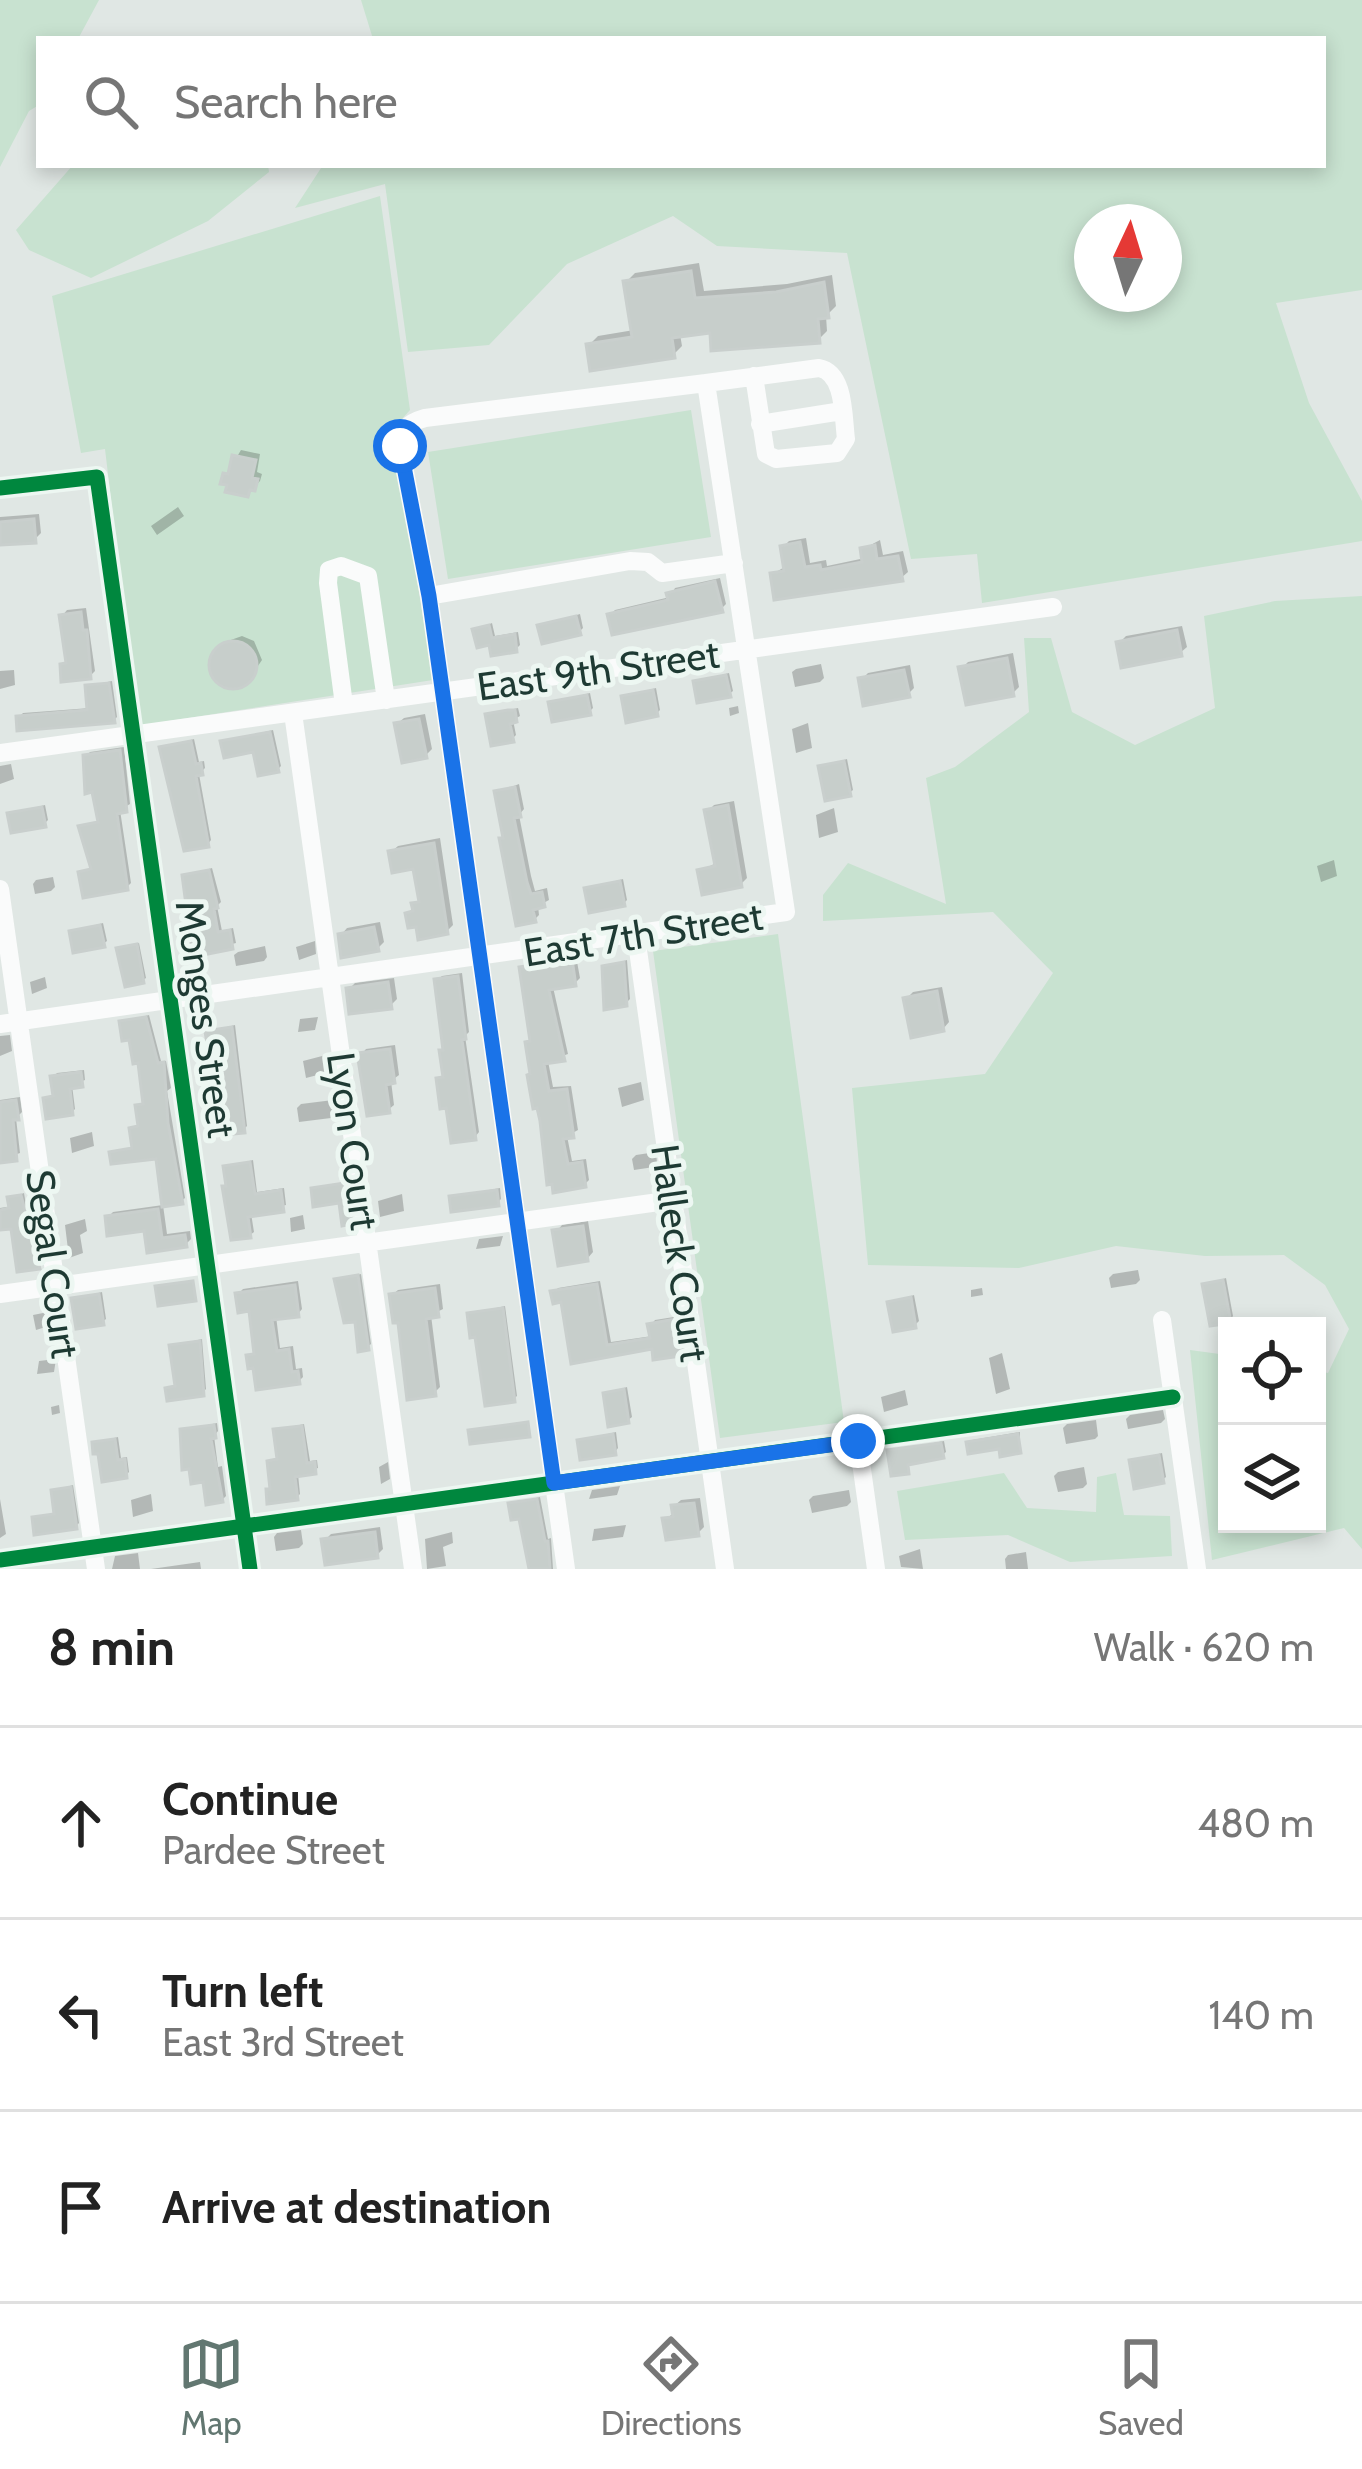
<!DOCTYPE html>
<meta charset="utf-8">
<style>
body{margin:0;font-family:Cabin,sans-serif;background:#f6f6f6;color:#222}
.controls{position:absolute;right:36px;bottom:36px;display:grid;overflow:hidden;border-radius:0px;box-shadow:0 6px 18px #0003}
.controls button{width:108px;height:108px;display:grid;place-items:center;padding:0;border:0;border-bottom:3px solid #e0e0e0;background:#fff;color:#222;font:60px sans-serif}
.compass{position:absolute;left:1074px;top:204px;width:108px;height:108px;border-radius:50%;background:#fff;box-shadow:0 6px 18px #0003;rotate:4deg}
.stop{position:absolute;width:36px;height:36px;margin:-27px;border:9px solid #1a73e8;border-radius:50%;background:#fff}
.stop.end{background:#1a73e8;border-color:#fff;box-shadow:0 3px 12px #0008}
.list{margin:0;padding:0;list-style:none}
h2{display:flex;justify-content:space-between;align-items:center;height:156px;margin:0;padding:0 48px;font-size:51px}
h2 small{font-size:39px;font-weight:400;color:#767676}
.list li{display:grid;grid-template-columns:78px 1fr auto;gap:36px;align-items:center;box-sizing:border-box;height:192px;padding:0 48px;border-top:3px solid #e0e0e0}
.list b{display:block;font-size:45px;white-space:nowrap}
.list p{margin:0;font-size:39px;white-space:nowrap;color:#767676}
.list em{font-size:39px;font-style:normal;color:#767676}
.icon{flex:none;width:66px;height:66px;fill:none;stroke:currentColor;stroke-width:2;stroke-linecap:round;stroke-linejoin:round}
.map{position:relative;flex:none;width:1362px;height:1569px;overflow:hidden}
.search{position:absolute;background:#fff;box-shadow:0 6px 18px #0003;left:36px;right:36px;top:36px;height:132px;display:flex;align-items:center;gap:30px;box-sizing:border-box;padding:0 42px;border-radius:0px;color:#767676;font-size:45px}
.sheet{height:732px;background:#fff}
nav{display:flex;justify-content:space-around;align-items:center;box-sizing:border-box;height:168px;border-top:3px solid #e0e0e0;background:#fff;font-size:33px;color:#767676}
nav a{display:grid;justify-items:center;gap:6px}
nav .on{color:#627771}
.map>svg:first-child{display:block}
</style>
<div class="map">
<svg width="1362" height="1569" viewBox="0 0 1362 1569">
<rect width="100%" height="100%" fill="#e0e7e4"/>
<path fill="#c8e2d0" fill-rule="evenodd" d="M0 0H99L78 39H39V105L29 111 0 167Z
M361 0H1362V290L1276 303 1309 403 1362 501V541L982 603 977 554 911 559 847 253 717 246 673 216 567 264 489 345 408 352 385 184 295 208 323 165H1323V39H373ZM1092 222H1164V294H1092Z
M73 165H268L269 172 208 221 91 278 29 250 16 230Z
M380 196 410 410 394 428 396 448 433 680 143 725 137 717 105 449 81 453 52 296Z
M691 410 711 537 448 579 428 452Z
M1362 596V1549L1344 1528 1212 1560 1190 1350 1227 1355V1524H1317V1371L1328 1373 1349 1329 1325 1285 1284 1255 1205 1256 1116 1246 1019 1268 868 1265 852 1088 985 1074 1053 973 993 912 823 921V895L848 863 946 904 926 778 955 767 1029 712 1024 638H1051L1072 712 1135 745 1215 708 1204 616 1275 601Z
M778 934 844 1422 720 1438 653 951Z
M1004 1473 1027 1508 1096 1512 1097 1477 1116 1473 1124 1515 1170 1516 1172 1556 1070 1562 1008 1535 905 1540 897 1491Z"/>
<path fill="#0003" d="M699 263 704 291 787 284 832 275 836 306 826 316 827 331 818 340 713 330 680 334 682 346 673 355 589 345 598 336 634 330 626 282 635 273Z
M241 450 260 454 257 472 262 474 260 481 247 494 226 475Z
M178 507 184 516 157 535 151 526Z
M39 514 41 533 34 540 0 542V517Z
M806 538 810 563 826 560 827 566 865 558 863 549 880 540 883 555 903 551 908 572 901 578 773 574 786 566 783 547 789 541Z
M720 578 726 604 721 609 610 615 615 610 670 597 675 588Z
M86 608 95 671 90 676 63 665 68 659 62 616 67 610Z
M580 614 583 628 579 632 541 626Z
M492 623 495 636 518 632 520 645 516 649 492 642 476 630Z
M1182 626 1187 647 1180 653 1119 643 1126 636Z
M242 636 254 641 262 660 249 679 230 686 214 674 212 660 228 641Z
M1013 653 1019 687 1013 693 962 668 968 662Z
M821 664 824 678 820 682 795 687 792 672 796 669Z
M910 665 914 688 908 694 862 679 868 673Z
M14 670 15 685 0 689V671Z
M729 673 733 691 729 694 696 682Z
M112 681 117 717 113 721 19 717 23 713 90 708 88 686Z
M656 688 660 710 656 714 624 697Z
M590 693 593 708 589 712 551 703Z
M738 706 739 713 730 716 729 708Z
M518 708 520 716 513 720 516 735 512 739 488 715Z
M425 714 432 749 426 755 397 724 404 718Z
M808 723 812 748 796 753 792 729Z
M273 730 281 766 278 769 256 749 223 742Z
M194 739 199 762 204 761 205 768 199 774 211 840 208 844 162 748Z
M124 747 130 804 120 810 131 883 127 887 81 873 94 867 81 827 101 820 86 756 90 752Z
M847 759 853 790 849 793 821 767Z
M11 764 14 779 0 784V766Z
M519 784 524 809 519 815 531 876 535 891 547 888 549 900 538 906 539 915 534 920 506 835 498 792Z
M734 801 747 878 741 884 700 871 718 862 708 811 714 805Z
M45 805 48 820 44 824 10 814Z
M834 808 838 832 819 838 816 815Z
M440 838 453 925 446 932 418 923 408 914 421 897 415 866 391 852 398 846Z
M1334 860 1337 876 1321 882 1317 866Z
M212 868 221 902 217 906 222 931 233 928 236 943 196 953 186 876Z
M53 877 55 887 51 891 35 894 33 884 36 880Z
M623 879 627 900 624 903 588 889Z
M380 922 384 942 377 949 341 935 347 928Z
M103 923 107 941 103 944 72 932Z
M315 941 316 954 299 960 296 947Z
M139 943 146 978 143 980 119 949Z
M265 946 267 957 264 961 236 966 234 955 238 952Z
M576 956 580 978 575 983 553 987 568 1054 548 1061 553 1087 571 1086 578 1130 567 1136 572 1161 586 1159 589 1180 585 1184 556 1189 528 1043 533 1038 523 968 527 963Z
M627 960 630 999 626 1003 605 967Z
M462 973 469 1032 465 1036 479 1132 475 1137 449 1105 439 1079 443 1075 446 1048 437 980 442 976Z
M45 977 47 988 32 994 30 982Z
M394 978 397 999 390 1006 349 989 355 983Z
M942 987 949 1022 943 1029 906 999 913 992Z
M149 1015 161 1061H166L171 1088 167 1091 185 1198 181 1201 158 1155 112 1153 134 1147 132 1129 141 1125 139 1106 146 1103 140 1060 122 1022Z
M318 1017 315 1030 298 1032 300 1019Z
M235 1025 247 1126 243 1130 215 1125 222 1121 208 1032Z
M10 1035 12 1051 0 1056V1036Z
M395 1045 399 1075 391 1081 394 1105 388 1110 361 1055 366 1049Z
M326 1055 329 1072 306 1078 303 1061Z
M84 1070 85 1080 72 1085 75 1109 72 1112 46 1099 55 1094 53 1077 57 1073Z
M641 1082 644 1100 622 1107 618 1088Z
M20 1097 22 1112 16 1118 20 1153 0 1160V1100Z
M333 1100 334 1114 331 1118 299 1122 297 1108 301 1104Z
M92 1132 94 1146 72 1153 70 1138Z
M656 1152 657 1163 654 1167 634 1170 632 1159 636 1155Z
M253 1160 257 1192 284 1188 286 1205 251 1213 254 1232 250 1235 229 1184 227 1167Z
M348 1181 353 1218 350 1222 341 1200 314 1189Z
M500 1188 501 1199 497 1203 452 1197Z
M24 1193 26 1205 30 1204 35 1241 39 1240 42 1263 39 1266 14 1225 0 1227V1208L12 1206 11 1198Z
M402 1194 404 1211 380 1217 378 1201Z
M163 1205 167 1234 190 1231 191 1239 186 1244 150 1249 147 1227 108 1217 113 1212Z
M303 1215 305 1229 291 1232 290 1218Z
M85 1219 87 1231 80 1235 83 1253 69 1258 65 1225Z
M588 1221 593 1252 587 1259 556 1232 562 1225Z
M503 1236 500 1246 476 1249 479 1239Z
M1138 1270 1140 1280 1136 1284 1111 1288 1109 1278 1113 1274Z
M361 1274 371 1344 367 1347 337 1280Z
M1226 1278 1233 1316 1230 1320 1205 1285Z
M298 1281 302 1309 298 1314 276 1316 280 1348 293 1346 296 1369 302 1368 303 1377 299 1381 256 1365 249 1356 257 1351 251 1308 238 1294 243 1289Z
M600 1281 611 1342 652 1336 651 1325 655 1320 680 1316 684 1348 680 1353 654 1346 573 1361 564 1299 554 1292 558 1288Z
M440 1284 443 1309 431 1315 440 1387 434 1393 392 1295 398 1290Z
M982 1288 983 1295 971 1297V1290Z
M102 1292 106 1319 102 1322 75 1299Z
M914 1295 919 1321 915 1325 890 1303Z
M45 1302 46 1327 36 1330 33 1315 43 1313Z
M505 1306 517 1396 513 1399 470 1314Z
M202 1339 206 1389 202 1393 168 1389 178 1384 173 1346Z
M1002 1353 1010 1389 996 1394 989 1358Z
M56 1359 54 1372 37 1374 39 1361Z
M627 1387 632 1417 628 1420 606 1394Z
M905 1390 908 1405 884 1412 881 1397Z
M59 1405 60 1413 52 1415 51 1407Z
M1163 1410 1165 1419 1161 1423 1128 1429 1126 1419 1130 1415Z
M1096 1420 1098 1436 1095 1439 1066 1444 1063 1428 1067 1424Z
M217 1423 218 1431 214 1436 218 1467 222 1466 226 1496 222 1500 205 1479 183 1430Z
M304 1424 310 1461 317 1460 318 1468 298 1474 300 1494 297 1497 273 1486 270 1462 280 1458 276 1430Z
M616 1432 618 1448 615 1452 580 1441Z
M1020 1432V1450L969 1443 972 1440Z
M118 1437 121 1458 127 1457 129 1472 126 1475 95 1443Z
M944 1441 946 1452 942 1455 910 1462 908 1471 890 1451Z
M1162 1453 1166 1477 1162 1480 1132 1461Z
M388 1462 390 1479 381 1484 379 1467Z
M1084 1467 1087 1484 1083 1488 1058 1492 1054 1476 1058 1472Z
M73 1485 79 1523 75 1527 35 1518 57 1512 54 1491Z
M620 1486 617 1495 589 1499 592 1490Z
M849 1490 851 1502 847 1506 812 1513 809 1500 813 1496Z
M151 1494 153 1511 133 1517 131 1500Z
M540 1497 548 1539 551 1538 553 1569H532L521 1516 511 1504Z
M700 1498 704 1527 698 1533 666 1519 675 1512 674 1506 681 1500Z
M0 1499 6 1534 0 1538Z
M626 1525 623 1537 592 1541 594 1529Z
M380 1527 383 1549 377 1555 325 1540 331 1534Z
M301 1530 303 1544 299 1548 276 1551 274 1537 277 1533Z
M452 1532 453 1543 443 1547 446 1566 427 1569 425 1539Z
M920 1549 923 1569 901 1567 899 1556Z
M1026 1552 1028 1569H1006L1005 1559 1008 1555Z
M138 1553 140 1569H112L115 1556Z
M200 1562 201 1569H151Z"/>
<path fill="#c7cecb" stroke="#c9cfcd" stroke-width="3" d="M691 271 695 298 776 292 824 282 829 318 818 319 820 343 711 351 710 333 672 338 675 358 590 371 586 344 632 337 623 281Z
M232 455 256 460 252 478 258 479 255 491 250 490 248 497 225 492 227 485 220 484 223 473 228 474Z
M34 519 36 543 0 545V522Z
M800 542 805 567 820 565 821 570 862 562 860 548 875 545 877 559 898 556 903 581 774 600 770 573 784 571 780 546Z
M715 581 723 612 612 635 607 614 668 600 666 593Z
M81 612 83 630H87L91 679 61 682 60 664 66 663 59 615Z
M576 616 581 635 542 644 537 625Z
M489 625 492 638 515 634 517 652 491 656 489 645 477 648 472 629Z
M1177 630 1182 656 1121 668 1116 642Z
M209 665a24 24 0 1 1 48 0a24 24 0 1 1-48 0Z
M1007 658 1014 696 966 705 958 667Z
M904 670 910 697 863 706 858 678Z
M726 675 731 697 697 703 693 681Z
M109 683 115 723 17 731 16 716 87 710 85 685Z
M653 690 658 716 626 723 621 696Z
M587 695 591 715 552 722 548 702Z
M508 710H515L517 722 510 724 514 742 491 746 485 714Z
M419 719 427 758 402 763 394 723Z
M270 732 279 772 258 776 253 752 224 758 220 741Z
M191 741 196 764 201 763 203 775 196 776 209 847 184 851 159 747Z
M120 750 127 812 117 814 128 890 83 898 78 872 91 869 78 826 98 822 92 792 85 794 83 755Z
M844 761 851 796 825 801 818 766Z
M515 787 521 817 514 818 527 882 531 894 542 892 545 907 533 910 536 922 516 926 499 838H503L494 791Z
M728 805 742 887 702 895 697 870 715 866 704 810Z
M42 807 46 827 11 833 7 813Z
M434 843 448 934 418 940 416 927 408 928 405 913 413 911 411 903 419 902 413 869 392 873 388 851Z
M209 870 218 908 214 909 218 932 230 930 233 949 193 957 182 875Z
M620 881 625 906 589 913 584 888Z
M100 925 105 947 73 953 69 931Z
M374 927 379 951 341 958 338 934Z
M137 944 144 983 125 987 116 948Z
M572 959 576 986 549 990 565 1061 544 1064 549 1091 567 1089 574 1138 563 1139 568 1164 582 1162 586 1187 553 1193 552 1184 547 1185 540 1121 537 1108 533 1109 527 1075 530 1074 525 1042 530 1041 519 967Z
M624 962 627 1006 604 1010 602 966Z
M458 976 466 1039 462 1040 476 1140 451 1143 446 1108 440 1109 436 1078 443 1077 439 1050H443L434 979Z
M388 982 392 1009 349 1014 346 988Z
M937 991 944 1031 911 1038 903 998Z
M146 1017 158 1063 164 1062 168 1123 183 1204 162 1207 156 1159 111 1164 109 1152 132 1148 129 1128 138 1126 135 1105 143 1104 138 1063 133 1064 129 1040 122 1041 119 1021Z
M232 1027 245 1133 213 1136 211 1124 219 1123 205 1031Z
M390 1049 395 1083 386 1085 390 1113 367 1116 357 1053Z
M81 1072 83 1087 70 1089 73 1115 46 1119 43 1098 53 1096 50 1076Z
M16 1100 19 1120H13L17 1161 0 1163V1102Z
M250 1162 255 1194 281 1190 284 1212 248 1217 251 1238 231 1240 222 1186H226L223 1166Z
M345 1183 351 1224 342 1226 339 1203 313 1207 311 1188Z
M497 1190 499 1206 451 1212 449 1196Z
M21 1195 40 1269 17 1272 11 1229 0 1230V1210L9 1208 7 1197Z
M158 1209 162 1238 185 1235 187 1247 147 1253 144 1231 107 1236 105 1216Z
M583 1226 588 1261 558 1266 552 1230Z
M358 1275 369 1350 358 1352 355 1322 344 1323 334 1279Z
M1223 1280 1231 1323 1210 1326 1202 1284Z
M193 1281 196 1301 158 1306 155 1286Z
M597 1284 607 1345 650 1338 647 1324 676 1319 681 1356 653 1360 652 1349 571 1364 561 1302 553 1304 550 1291Z
M295 1285 299 1317 272 1320 277 1351 289 1349 292 1372 298 1371 300 1384 256 1390 253 1368 248 1369 246 1355 254 1354 249 1311 238 1313 235 1293Z
M435 1288 439 1317 426 1319 436 1396 407 1400 398 1323H393L389 1294Z
M99 1294 104 1325 76 1329 71 1298Z
M911 1297 916 1328 893 1332 887 1302Z
M503 1308 515 1402 485 1406 475 1337 470 1338 467 1313Z
M200 1341 204 1396 167 1401 165 1388 175 1386 169 1345Z
M624 1389 629 1423 608 1427 603 1393Z
M528 1422 530 1437 470 1444 468 1430Z
M214 1425 216 1438 211 1439 223 1502 206 1505 203 1482 191 1484 189 1469 182 1470 180 1429Z
M302 1426 307 1463 315 1462 316 1474 295 1477 298 1500 267 1504 266 1489H270L267 1461 277 1459 273 1429Z
M613 1434 616 1455 580 1460 577 1440Z
M1018 1434 1021 1453 1000 1457 999 1449 968 1454 966 1442Z
M115 1439 118 1460 125 1459 127 1478 102 1482 98 1454H93L92 1442Z
M941 1443 944 1458 908 1465 909 1474 891 1476 887 1450Z
M1159 1455 1164 1483 1134 1489 1129 1460Z
M71 1487 77 1529 34 1535 32 1517 54 1514 51 1490Z
M537 1499 545 1541H548L550 1569H529L519 1519 511 1520 508 1503Z
M694 1503 699 1536 666 1540 662 1518 673 1517 671 1505Z
M375 1532 378 1558 325 1565 321 1539Z"/>
<g fill="none" stroke-linecap="round" stroke-linejoin="round">
<path stroke="#fafbfb" stroke-width="18" d="M760 424 842 411
M0 488 97 477 250 1569
M429 596 630 561 648 562 662 573 734 563
M344 705 328 583 329 570 341 566 368 576 386 700
M293 713 413 1569
M0 753 1053 607
M0 889 96 1569
M636 936 725 1569
M0 1024 786 912 706 383 819 368C845 373 843 416 846 439L837 453 776 459 766 454 754 376
M0 1294 673 1200
M1162 1320 1197 1569
M858 1441 876 1569
M0 1560 1173 1397
M566 1569 429 596 400 446C402 429 408 423 425 418L706 383"/>
<g stroke="#edf7f2" stroke-width="22">
<path id="cycleway" d="M0 488 97 477 250 1569
M0 1560 1173 1397"/>
</g>
<use href="#cycleway" stroke="#00873e" stroke-width="15"/>
</g>
<g fill="none" stroke-linecap="round" stroke-linejoin="round">
<path stroke="#1a73e8" stroke-width="15" d="M400 446 429 596 554 1483 858 1441"/>
</g>
<g text-anchor="middle" stroke-width="10" stroke-linejoin="round" paint-order="stroke">
<g font-size="39" fill="#1e3a33" stroke="#edf7f2">
<text transform="translate(598 670) rotate(-8)" y="14">East 9th Street</text>
<text transform="translate(643 934) rotate(-9)" y="14">East 7th Street</text>
<text transform="translate(206 1019) rotate(82)" y="14">Monges Street</text>
<text transform="translate(353 1141) rotate(82)" y="14">Lyon Court</text>
<text transform="translate(680 1253) rotate(82)" y="14">Halleck Court</text>
<text transform="translate(53 1264) rotate(82)" y="14">Segal Court</text>
</g>
</g>
</svg>
<div class="controls">
<button><svg class="icon" aria-label="locate" viewBox="0 0 24 24"><circle cx="12" cy="12" r="6"/><path d="M12 2v4M12 18v4M2 12h4M18 12h4"/></svg></button>
<button><svg class="icon" aria-label="layers" viewBox="0 0 24 24"><path d="M12 4l9 5-9 5-9-5zM3 14l9 5 9-5"/></svg></button>
</div>
<svg class="compass" viewBox="-18 -18 36 36"><path d="M0-13l5 13h-10z" fill="#e53935"/><path d="M0 13l5-13h-10z" fill="#767676"/></svg>
<div class="stop" style="left:400px;top:446px"></div>
<div class="stop end" style="left:858px;top:1441px"></div>
<div class="search"><svg class="icon" aria-label="search" viewBox="0 0 24 24"><circle cx="10" cy="10" r="6"/><path d="M15 15l6 6"/></svg>Search here</div>
</div>
<section class="sheet">
<h2>8 min<small>Walk · 620 m</small></h2>
<ul class="list">
<li><svg class="icon" aria-label="ahead" viewBox="0 0 24 24"><path d="M12 20V5M6 11l6-6 6 6"/></svg><div><b>Continue</b><p>Pardee Street</p></div><em>480 m</em></li>
<li><svg class="icon" aria-label="left" viewBox="0 0 24 24"><path d="M17 20v-9H6M10 6l-5 5 5 5"/></svg><div><b>Turn left</b><p>East 3rd Street</p></div><em>140 m</em></li>
<li><svg class="icon" aria-label="arrive" viewBox="0 0 24 24"><path d="M6 21V4h12l-3 4 3 4H6"/></svg><div><b>Arrive at destination</b></div></li>
</ul>
</section>
<nav>
<a class="on"><svg class="icon" aria-label="map" viewBox="0 0 24 24"><path d="M3 6l6-2 6 2 6-2v14l-6 2-6-2-6 2zM9 4v14M15 6v14"/></svg>Map</a>
<a><svg class="icon" aria-label="directions" viewBox="0 0 24 24"><path d="M12 3l9 9-9 9-9-9zM9 14v-3h6M13 9l2 2-2 2"/></svg>Directions</a>
<a><svg class="icon" aria-label="saved" viewBox="0 0 24 24"><path d="M7 4h10v16l-5-4-5 4z"/></svg>Saved</a>
</nav>
